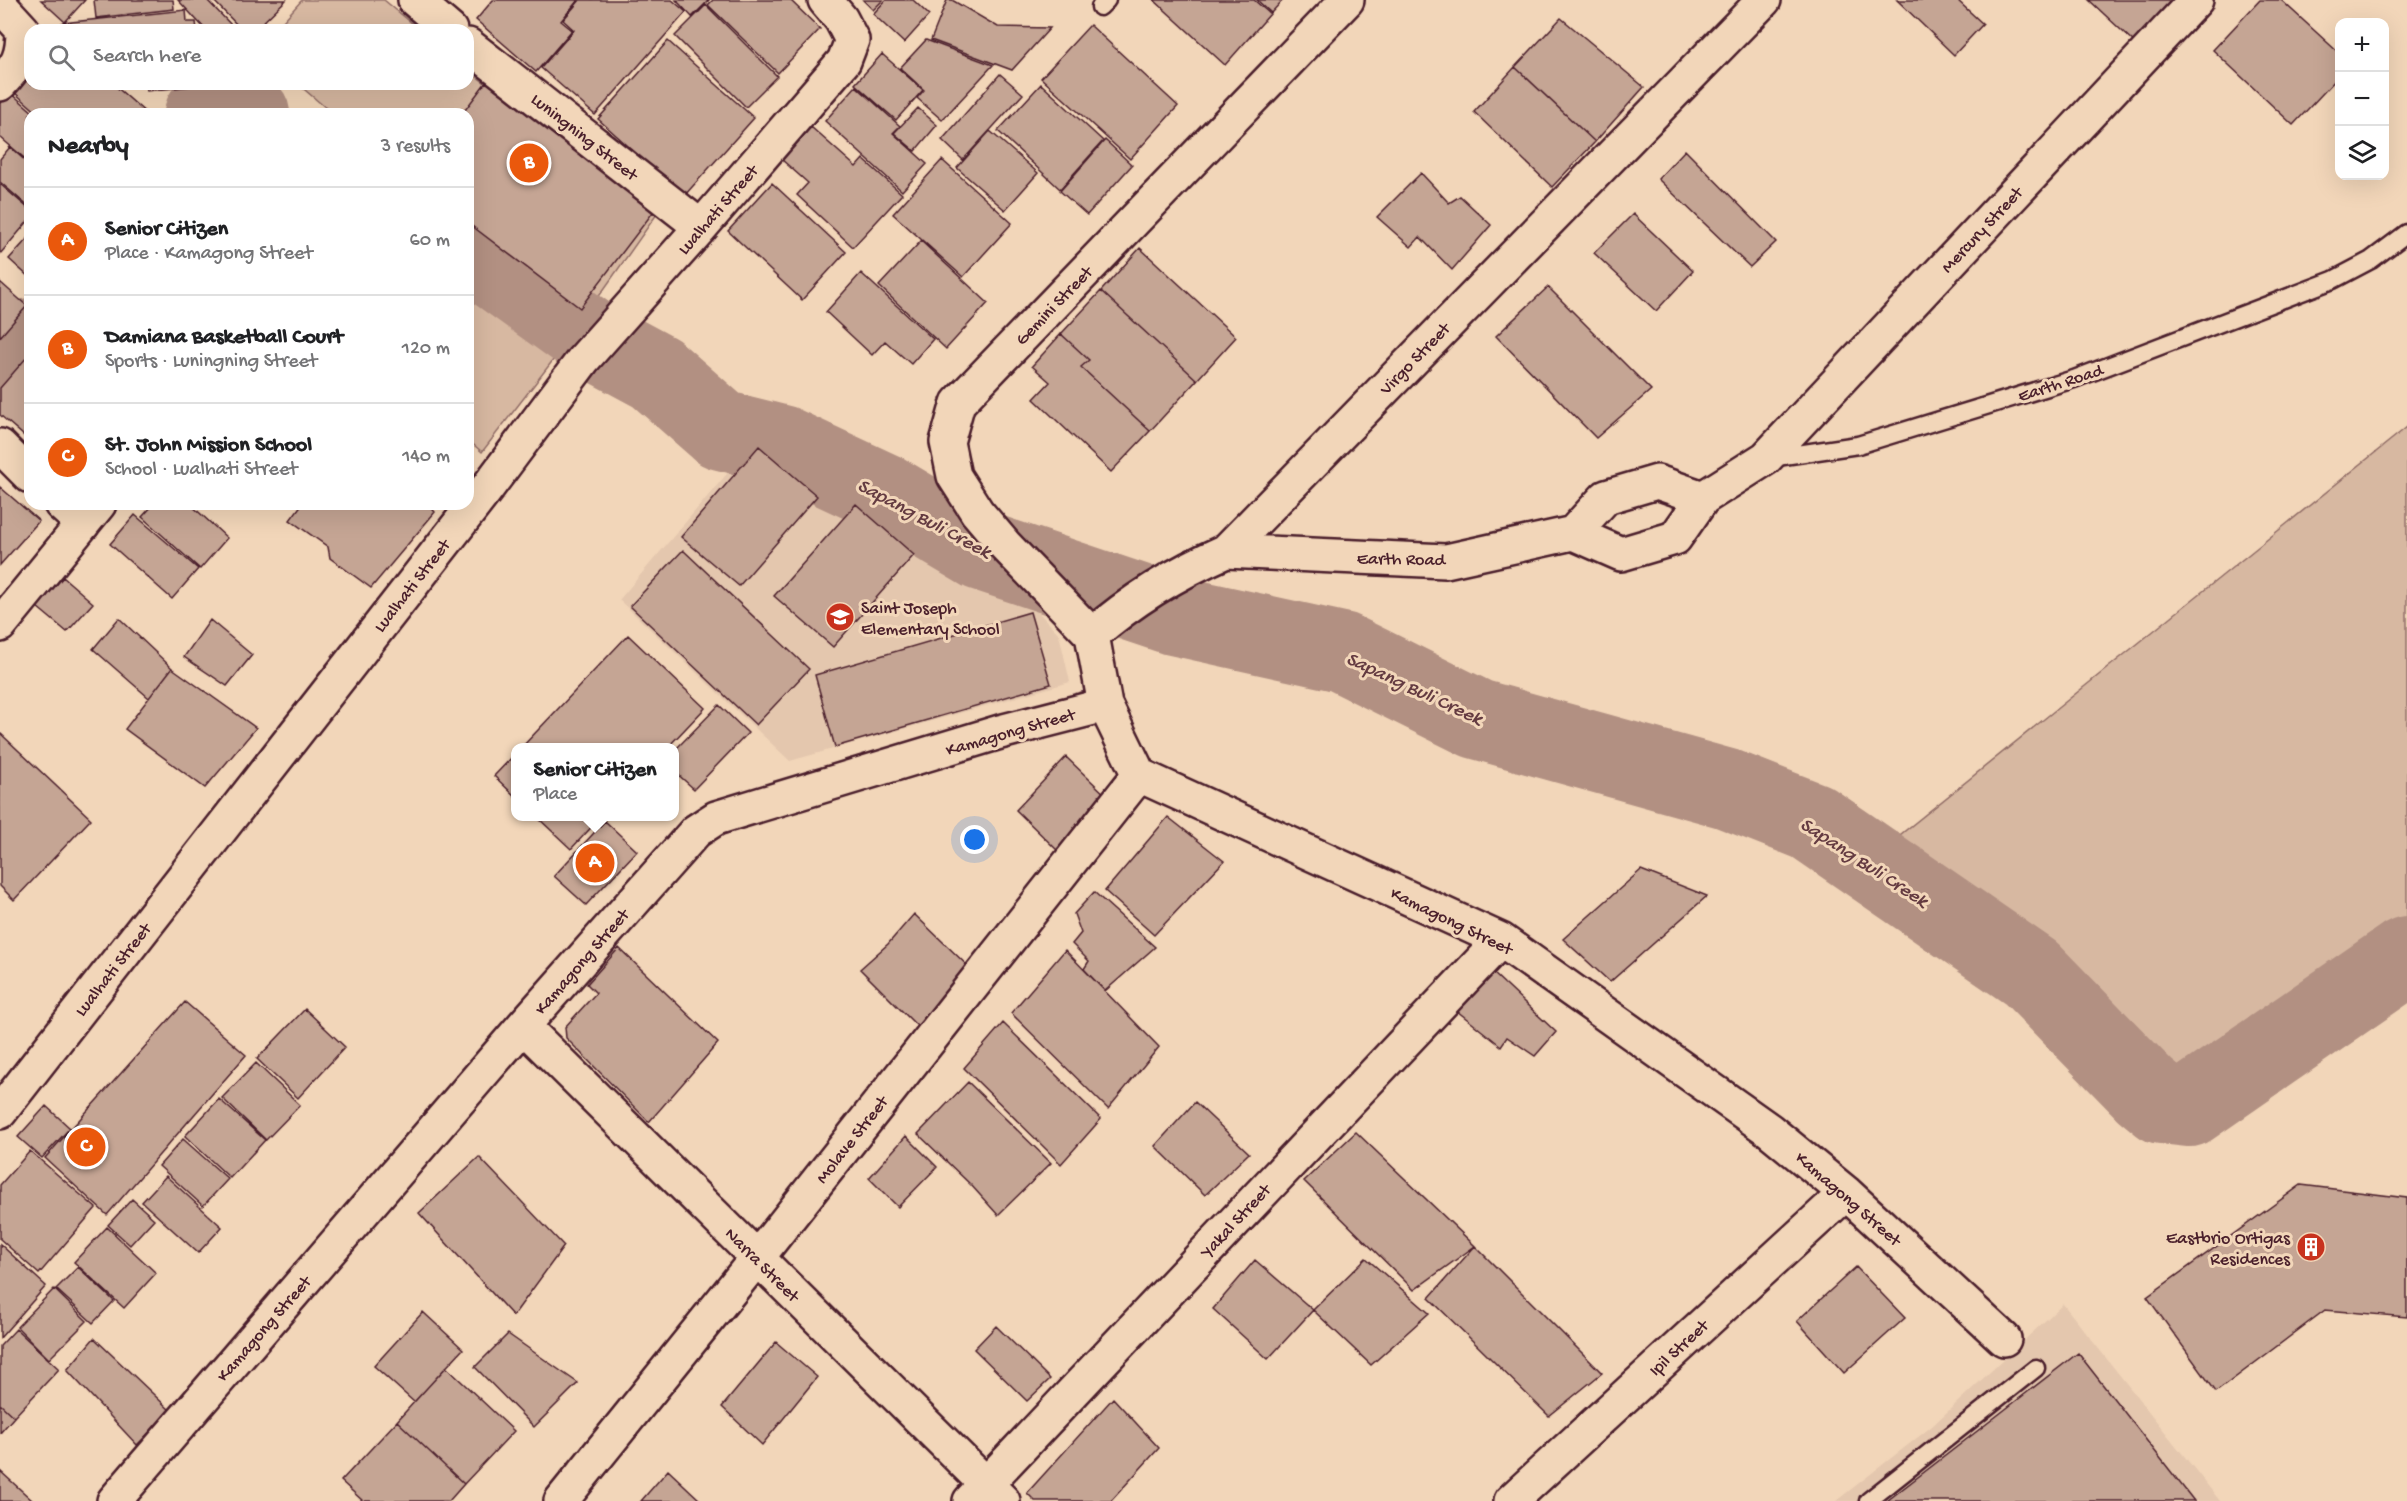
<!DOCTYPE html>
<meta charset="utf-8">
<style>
body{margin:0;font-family:"Gochi Hand",sans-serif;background:#f2f2f2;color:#202124}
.controls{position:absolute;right:18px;top:18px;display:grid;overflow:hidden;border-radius:12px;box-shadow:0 6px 24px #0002}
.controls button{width:54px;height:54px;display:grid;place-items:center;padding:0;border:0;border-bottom:2px solid #e0e0e0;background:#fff;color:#202124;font:30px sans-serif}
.you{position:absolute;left:975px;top:840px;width:21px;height:21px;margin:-15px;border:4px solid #fff;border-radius:50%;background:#1a73e8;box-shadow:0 0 0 9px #1a73e833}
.badge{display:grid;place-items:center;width:39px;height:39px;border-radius:50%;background:#ea580c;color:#fff;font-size:20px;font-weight:700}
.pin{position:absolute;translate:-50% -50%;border:3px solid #fff;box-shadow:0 2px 6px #0006}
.popup{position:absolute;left:511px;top:743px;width:168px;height:78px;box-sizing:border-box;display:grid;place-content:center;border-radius:12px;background:#fff;filter:drop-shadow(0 2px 4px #0005);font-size:20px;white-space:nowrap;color:#757577}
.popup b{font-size:22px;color:#202124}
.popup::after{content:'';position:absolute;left:50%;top:100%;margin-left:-12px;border:12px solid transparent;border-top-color:#fff}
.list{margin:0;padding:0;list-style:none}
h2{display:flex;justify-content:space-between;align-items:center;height:78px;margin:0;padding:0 24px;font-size:26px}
h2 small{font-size:20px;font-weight:400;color:#757577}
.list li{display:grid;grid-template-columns:39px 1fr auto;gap:18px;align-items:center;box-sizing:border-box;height:108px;padding:0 24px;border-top:2px solid #e0e0e0}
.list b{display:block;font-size:22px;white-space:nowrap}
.list p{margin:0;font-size:20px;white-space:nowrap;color:#757577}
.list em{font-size:20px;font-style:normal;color:#757577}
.icon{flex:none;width:33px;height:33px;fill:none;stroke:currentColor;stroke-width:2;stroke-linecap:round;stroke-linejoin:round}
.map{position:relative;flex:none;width:2407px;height:1501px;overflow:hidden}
.search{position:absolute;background:#fff;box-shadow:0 6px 24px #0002;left:24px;top:24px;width:450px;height:66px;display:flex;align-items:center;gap:15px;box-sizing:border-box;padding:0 21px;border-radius:18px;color:#757577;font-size:22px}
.panel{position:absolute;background:#fff;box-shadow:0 6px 24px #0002;left:24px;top:108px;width:450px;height:402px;border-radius:18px}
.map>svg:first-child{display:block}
</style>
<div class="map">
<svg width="2407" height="1501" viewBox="0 0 2407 1501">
<rect width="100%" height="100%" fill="#f2d6b9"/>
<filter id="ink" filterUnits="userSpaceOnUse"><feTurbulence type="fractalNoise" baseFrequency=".0167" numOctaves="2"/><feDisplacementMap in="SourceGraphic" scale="12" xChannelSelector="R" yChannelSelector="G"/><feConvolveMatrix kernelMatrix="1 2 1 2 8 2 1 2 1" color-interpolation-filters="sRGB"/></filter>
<g filter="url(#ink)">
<path fill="#e4c7ae" d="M755 441 859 495 1021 594 1059 634 1070 682 790 761 619 600Z
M2063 1304 2220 1501H1836L1931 1427Z"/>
<path fill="#d7b8a1" stroke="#906c66" stroke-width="1.5" d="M302 0H384L420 30H275Z
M468 70 657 214 564 346 482 452 468 440V114H333L298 84H468Z
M2407 427V930L2174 1084 2098 1009 2008 933 1880 851Z"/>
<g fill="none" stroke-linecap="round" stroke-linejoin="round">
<path stroke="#b29082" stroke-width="80" d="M204 114 221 92 250 114
M468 250 589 337 656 373 721 430 781 445 884 493 982 551 1173 615 1342 652 1477 719 1728 789 1812 822 2031 973 2145 1090 2162 1104 2189 1107 2407 956
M0 375 30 338"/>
</g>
<path fill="#c5a594" stroke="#4a1f2b" stroke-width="1.5" d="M41 0H85L65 22Z
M94 0H173L174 9 96 18Z
M178 0H207L236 30H206Z
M213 0H286L255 30H242Z
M493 0H578L561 21 572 30 536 72 476 20Z
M580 0H672L686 12 595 115 541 68 574 30 563 20Z
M676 0H709L692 17Z
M713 0H790L820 29 778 73 708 5Z
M863 0H883L873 10Z
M886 0H913L929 15 904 43 873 14Z
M947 0H952L998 27 1050 28 1012 70 931 40Z
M1154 0H1254L1270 14 1225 65Z
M1257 0H1283L1271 13Z
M1897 0H1957L1983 24 1954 55Z
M2089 0H2178L2136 44Z
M2260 0H2281L2340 54V75L2293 125 2213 50Z
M706 5 777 76 746 107 675 36Z
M186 10 187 22H196L197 30H62V23Z
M1561 18 1644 87 1595 142 1515 67Z
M1090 25 1178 106 1130 159 1041 78Z
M926 40 993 65 942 120 917 98 924 90 900 68Z
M668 41 754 118 684 196 598 119Z
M882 54 923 90 896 120 855 84Z
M30 58V84H90L93 86 95 84H113L147 114H39L6 85Z
M1515 67 1595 142 1552 187 1474 112Z
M1000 74 1023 94 963 160 942 140Z
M486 82 654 211 580 308 468 223V114H462Z
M146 84H192V86L147 91Z
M1041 84 1103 141 1060 189 998 131Z
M856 86 900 126 893 133 927 164 902 191 825 121Z
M10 92 35 114H30V163L0 137V104Z
M918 108 937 125 915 151 894 133Z
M811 127 856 167 863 159 902 194 853 247 797 195 808 183 781 159Z
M990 131 1038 173 1005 210 957 168Z
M1105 140 1132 165 1087 215 1060 191Z
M10 147 30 165V208L0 182V159Z
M1685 150 1776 242 1750 267 1658 179Z
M942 160 1012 223 963 277 893 214Z
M1421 173 1449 203 1460 196 1491 225 1452 270 1420 237 1411 247 1377 217Z
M772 183 846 252 802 300 728 231Z
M0 184 30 210V219L0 254Z
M1633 214 1693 271 1656 311 1594 253Z
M30 236V278L9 259Z
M921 241 988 303 946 349 879 286Z
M1140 248 1236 337 1197 380 1101 291Z
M861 273 933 339 911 364 885 341 872 355 826 312Z
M0 282 27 306 0 337Z
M1548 287 1651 390 1596 438 1496 336Z
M1101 291 1197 380 1150 431 1081 367 1089 360 1061 334Z
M1061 334 1089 360 1081 367 1150 431 1111 472 1034 399 1050 382 1032 366Z
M27 357 30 360V441L0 415V388Z
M759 446 817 496 739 586 681 537Z
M0 487 39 521 0 565Z
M154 504H190L227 538 200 569 142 517Z
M302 504H428L435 512 371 588 330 558 328 547 290 520Z
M856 504 914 555 833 647 774 596Z
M135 515 198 569 172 599 110 544Z
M683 550 809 669 756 725 630 606Z
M63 577 93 603 67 632 37 607Z
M1030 612 1051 684 835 747 815 675Z
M119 618 172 668 149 698 93 649Z
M210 620 252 655 227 686 184 657Z
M628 635 705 708 667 748H521Z
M172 668 256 728 205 788 125 729Z
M719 705 748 733 694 789 674 771V751Z
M0 733 91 819 14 900 0 886Z
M516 753V797L494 776Z
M1066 757 1111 800 1060 853 1016 810Z
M536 816H602L571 849Z
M1168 817 1224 861 1154 935 1105 891Z
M605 821 637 851 586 905 554 876Z
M1641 870 1707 896 1610 982 1563 939Z
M1094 892 1155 947 1105 991 1084 969 1089 961 1072 944 1081 933 1074 914Z
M914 914 974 972 918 1027 860 969 888 944Z
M619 948 718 1043 649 1122 566 1038 565 1027 596 993 587 984Z
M1065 950 1159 1047 1108 1109 1011 1013Z
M1492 972 1556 1032 1535 1056 1507 1037 1501 1046 1457 1011Z
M185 1002 246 1055 107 1215 45 1158Z
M305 1009 345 1047 298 1098 257 1059Z
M1003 1023 1101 1119 1061 1164 964 1068Z
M256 1063 300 1105 266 1140 222 1098Z
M968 1082 1051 1163 998 1215 971 1185 918 1134Z
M219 1099 265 1140 230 1178 185 1136Z
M1195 1102 1249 1153 1205 1195 1155 1146Z
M46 1106 70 1128 42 1158 18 1137Z
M1356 1132 1475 1246 1414 1290 1304 1181Z
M906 1136 937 1167 898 1207 869 1178Z
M183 1139 228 1179 203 1206 159 1166Z
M30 1151 96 1208 39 1274 0 1239V1185Z
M479 1157 564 1246 513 1316 419 1213Z
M166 1176 222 1227 198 1253 142 1202Z
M2301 1185 2407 1198V1317L2325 1310 2216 1392 2147 1297Z
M132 1199 154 1219 130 1245 108 1225Z
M107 1227 156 1273 124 1308 74 1262Z
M0 1244 46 1286 0 1338Z
M1475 1246 1602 1373 1549 1416 1429 1298Z
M1366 1258 1429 1313 1371 1365 1313 1310Z
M1255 1260 1313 1310 1268 1359 1213 1309Z
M78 1267 114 1301 93 1323 56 1289Z
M1856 1267 1905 1318 1844 1373 1797 1321Z
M54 1289 87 1321 49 1359 17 1327Z
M423 1312 463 1349 414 1402 374 1366Z
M996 1326 1050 1379 1027 1401 974 1349Z
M16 1329 59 1369 14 1417 0 1404V1346Z
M508 1334 578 1383 534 1427 475 1367Z
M94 1338 171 1411 137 1445 67 1370Z
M776 1342 817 1377 762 1445 722 1407Z
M2078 1353 2194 1501H1887Z
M446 1367 514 1431 464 1484 397 1421Z
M1113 1398 1159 1448 1111 1501H1035L1027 1493Z
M0 1404 14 1417 0 1433Z
M397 1421 464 1484 449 1501H363L341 1481Z
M668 1470 701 1501H641Z
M0 1471 33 1501H0Z"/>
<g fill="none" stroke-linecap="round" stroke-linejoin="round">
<g stroke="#4a1f2b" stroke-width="21">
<path id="service" d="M1100 7 1107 0
M1770 458 1858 445 2074 379 2333 280 2371 260 2407 233
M1868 1501 2036 1368"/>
</g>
<g stroke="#4a1f2b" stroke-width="38">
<path id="minor" d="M415 0 450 30
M0 5 23 30C23 57 18 65 0 84
M468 45 701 227
M0 446 30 476
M61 504 83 524
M1573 533 1621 554 1675 538 1703 498 1766 458 2196 0
M1226 551 1446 561 1573 533 1606 497 1657 482 1703 498
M0 625 99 504
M1092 635 1105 705 1139 775 1501 940 1769 1130 1846 1193 2004 1339
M1092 635C1133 599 1176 573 1226 551L1764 0
M1092 635 1005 545 977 512 954 476 947 442 958 403 1347 0
M523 1026 1003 1501
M0 1112 485 491 583 360 701 227 844 61 852 40 841 19 825 0
M114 1501 523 1026 696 831 716 818 1000 732 1105 705
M561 1501 757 1258 1139 775
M970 1501 1501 940
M1511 1501 1846 1193"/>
</g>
<use href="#service" stroke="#f2d6b9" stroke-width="16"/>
<use href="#minor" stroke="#f2d6b9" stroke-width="33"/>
</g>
</g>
<defs>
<g id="school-disc" transform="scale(1.5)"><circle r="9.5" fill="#c8321e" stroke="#f2d6b9"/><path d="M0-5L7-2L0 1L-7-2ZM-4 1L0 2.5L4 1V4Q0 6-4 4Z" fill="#fff"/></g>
<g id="building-disc" transform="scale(1.5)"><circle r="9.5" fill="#c8321e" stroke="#f2d6b9"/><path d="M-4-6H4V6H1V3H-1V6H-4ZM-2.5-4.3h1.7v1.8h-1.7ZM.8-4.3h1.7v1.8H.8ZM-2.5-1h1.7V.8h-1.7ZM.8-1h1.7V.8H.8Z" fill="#fff"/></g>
</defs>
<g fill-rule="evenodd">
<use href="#school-disc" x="840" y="617"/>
<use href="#building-disc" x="2311" y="1247"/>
</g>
<g text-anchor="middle" stroke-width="6" stroke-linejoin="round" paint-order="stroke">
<g font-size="18" fill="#4a1f2b" stroke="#f2d6b9">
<text transform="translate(585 136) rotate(38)" y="6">Luningning Street</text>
<text transform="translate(717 209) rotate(-49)" y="6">Lualhati Street</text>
<text transform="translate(1981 229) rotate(-47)" y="6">Mercury Street</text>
<text transform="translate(1053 305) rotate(-46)" y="6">Gemini Street</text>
<text transform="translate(1414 358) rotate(-46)" y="6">Virgo Street</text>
<text transform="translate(2060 382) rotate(-18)" y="6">Earth Road</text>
<text transform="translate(1401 558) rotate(1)" y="6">Earth Road</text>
<text transform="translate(411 585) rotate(-52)" y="6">Lualhati Street</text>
<text transform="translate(1010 731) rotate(-16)" y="6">Kamagong Street</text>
<text transform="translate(1452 920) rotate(26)" y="6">Kamagong Street</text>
<text transform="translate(581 961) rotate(-49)" y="6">Kamagong Street</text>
<text transform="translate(112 969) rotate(-52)" y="6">Lualhati Street</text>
<text transform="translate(851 1139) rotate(-52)" y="6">Molave Street</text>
<text transform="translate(1849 1198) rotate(41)" y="6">Kamagong Street</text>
<text transform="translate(1235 1220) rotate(-47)" y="6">Yakal Street</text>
<text transform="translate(763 1264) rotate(45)" y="6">Narra Street</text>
<text transform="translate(263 1328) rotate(-49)" y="6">Kamagong Street</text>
<text transform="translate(1678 1347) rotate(-43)" y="6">Ipil Street</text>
</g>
<g font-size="18" fill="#4a1f2b" stroke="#f2d6b9" text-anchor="start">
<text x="861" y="613">Saint Joseph<tspan x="861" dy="21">Elementary School</tspan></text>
<text x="2290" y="1243" text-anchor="end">Eastbrio Ortigas<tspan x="2290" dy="21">Residences</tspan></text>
</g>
<g font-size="20" font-style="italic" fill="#643b41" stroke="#f2d6b9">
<text transform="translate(925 517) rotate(28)" y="7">Sapang Buli Creek</text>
<text transform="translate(1415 687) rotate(25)" y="7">Sapang Buli Creek</text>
<text transform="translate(1865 861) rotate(33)" y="7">Sapang Buli Creek</text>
</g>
</g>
</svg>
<div class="controls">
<button>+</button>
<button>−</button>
<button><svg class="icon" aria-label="layers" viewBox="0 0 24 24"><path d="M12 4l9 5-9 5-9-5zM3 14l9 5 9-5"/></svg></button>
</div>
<div class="you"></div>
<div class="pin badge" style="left:595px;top:863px">A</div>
<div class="popup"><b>Senior Citizen</b>Place</div>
<div class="pin badge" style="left:529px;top:163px">B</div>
<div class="pin badge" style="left:86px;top:1147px">C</div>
<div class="search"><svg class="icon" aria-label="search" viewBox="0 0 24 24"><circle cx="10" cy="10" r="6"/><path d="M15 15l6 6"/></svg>Search here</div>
<section class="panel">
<h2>Nearby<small>3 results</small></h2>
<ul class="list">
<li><span class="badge">A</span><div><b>Senior Citizen</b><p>Place · Kamagong Street</p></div><em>60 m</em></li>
<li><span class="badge">B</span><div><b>Damiana Basketball Court</b><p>Sports · Luningning Street</p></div><em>120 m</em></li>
<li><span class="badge">C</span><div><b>St. John Mission School</b><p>School · Lualhati Street</p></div><em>140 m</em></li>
</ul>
</section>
</div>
